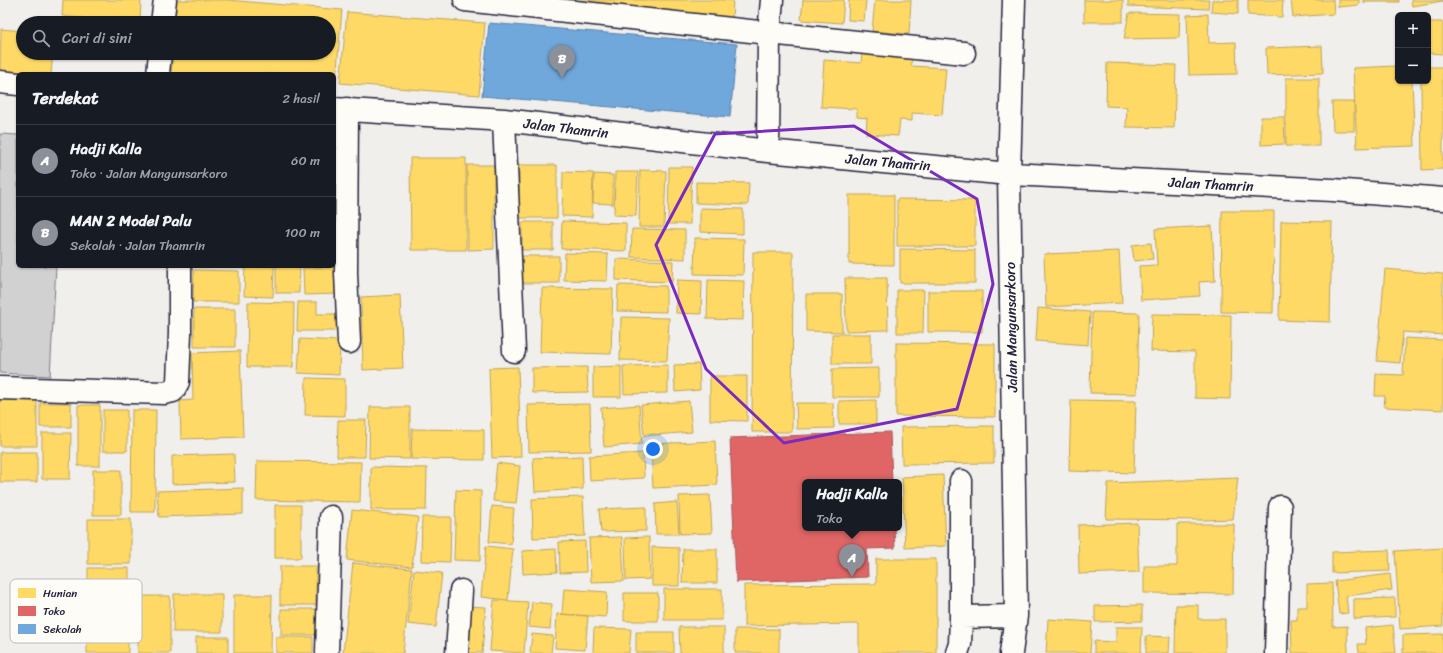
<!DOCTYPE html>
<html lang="id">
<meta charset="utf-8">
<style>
body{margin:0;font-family:Sriracha,sans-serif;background:#20242c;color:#f1f3f6}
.controls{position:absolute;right:12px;top:12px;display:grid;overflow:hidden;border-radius:6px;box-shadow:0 1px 3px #0004}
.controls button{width:36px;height:36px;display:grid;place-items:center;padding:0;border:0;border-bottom:1px solid #363941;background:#171b24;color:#f1f3f6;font:20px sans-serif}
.you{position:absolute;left:653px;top:449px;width:14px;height:14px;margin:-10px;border:3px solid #fff;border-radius:50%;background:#1a73e8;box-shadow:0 0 0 6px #1a73e833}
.badge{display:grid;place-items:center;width:26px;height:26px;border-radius:50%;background:#8c9099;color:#fff;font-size:13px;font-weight:700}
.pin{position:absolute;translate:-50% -33px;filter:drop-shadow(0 1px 2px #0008)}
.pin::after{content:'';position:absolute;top:21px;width:14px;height:12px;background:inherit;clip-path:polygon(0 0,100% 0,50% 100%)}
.popup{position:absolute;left:802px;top:479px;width:100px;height:52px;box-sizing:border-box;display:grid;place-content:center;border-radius:6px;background:#171b24;filter:drop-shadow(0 1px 3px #0005);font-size:13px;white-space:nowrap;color:#9ea1a6}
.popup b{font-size:15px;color:#f1f3f6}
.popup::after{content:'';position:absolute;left:50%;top:100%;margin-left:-8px;border:8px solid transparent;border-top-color:#171b24}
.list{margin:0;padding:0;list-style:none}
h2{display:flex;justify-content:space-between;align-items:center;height:52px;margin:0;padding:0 16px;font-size:17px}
h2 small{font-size:13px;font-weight:400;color:#9ea1a6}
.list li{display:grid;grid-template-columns:26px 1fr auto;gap:12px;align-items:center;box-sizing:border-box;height:72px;padding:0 16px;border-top:1px solid #363941}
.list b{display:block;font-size:15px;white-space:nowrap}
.list p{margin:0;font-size:13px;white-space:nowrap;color:#9ea1a6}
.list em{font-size:13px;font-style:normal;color:#9ea1a6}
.icon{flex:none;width:22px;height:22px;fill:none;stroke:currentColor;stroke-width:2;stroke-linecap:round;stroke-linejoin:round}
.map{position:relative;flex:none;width:1443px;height:653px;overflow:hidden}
.search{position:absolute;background:#171b24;box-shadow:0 1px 3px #0004;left:16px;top:16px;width:320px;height:44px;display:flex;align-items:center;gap:10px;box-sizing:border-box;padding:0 14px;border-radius:22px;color:#9ea1a6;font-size:15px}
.panel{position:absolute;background:#171b24;box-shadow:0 1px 3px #0004;left:16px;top:72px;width:320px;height:196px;border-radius:6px}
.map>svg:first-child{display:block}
</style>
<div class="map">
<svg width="1443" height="653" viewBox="0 0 1443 653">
<rect width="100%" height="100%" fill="#f0efec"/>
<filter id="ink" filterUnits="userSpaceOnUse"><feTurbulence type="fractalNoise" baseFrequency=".025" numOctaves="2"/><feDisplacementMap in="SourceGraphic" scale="8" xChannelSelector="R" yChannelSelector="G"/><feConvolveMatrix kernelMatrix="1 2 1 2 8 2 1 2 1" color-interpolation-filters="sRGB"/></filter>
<g filter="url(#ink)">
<path fill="#d2d1d1" stroke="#7a7a86" d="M0 134 18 135V266H56L50 376 0 373Z"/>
<path fill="#ffd966" stroke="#bda259" d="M63 0H141L140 22 125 20V23H83V18L62 16Z
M177 0H227L342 10 335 92H334V74H171L173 53H329V23H175Z
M534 0H733L732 18Z
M803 0H844L842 23 801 20Z
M849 0H866L864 21 848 20Z
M875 0H911L909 34 872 31Z
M1084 0H1123V22H1084Z
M1128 0H1209L1208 9 1128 6Z
M1212 0H1238V14L1211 12Z
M1248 0H1283L1282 17 1248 15Z
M1291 0H1333L1334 14 1293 17Z
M1338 0H1359V5L1338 7Z
M1363 0H1399V2H1363Z
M1411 0H1443V1L1412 6Z
M347 12 485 23 479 95 340 83Z
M1129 13 1180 14 1179 38 1124 39Z
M1208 14 1209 43 1236 42 1237 74 1189 75 1187 15Z
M1429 22H1443V54L1428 53Z
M1 29 23 31V53H53L51 74 0 71Z
M1322 46 1323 73 1267 75 1266 48Z
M862 52 912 55 911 66 946 68 942 115 912 113V121L900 120 898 136 866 134 867 118 857 117V109L821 107 824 60 861 63Z
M1107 63 1176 65 1174 128 1126 127 1127 107 1106 106Z
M1395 66 1396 80 1412 81 1415 146 1357 148 1353 68Z
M1428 67H1443V169L1422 170 1421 81H1428Z
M1286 78H1319V146H1286Z
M1332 102H1354V131H1333Z
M1261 117H1284L1285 144 1261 145Z
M410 158H466V250H411Z
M467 165H494V249L468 250Z
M519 165H557V218H519Z
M669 167H692L690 224H668Z
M640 170 666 171 664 227H639Z
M563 172 593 173 592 217 562 216Z
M615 172H638L636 216 614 215Z
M594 174 613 175V204L593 203Z
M696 182 749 183 748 205 696 203Z
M849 195H894V265L849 264Z
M897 199 975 200V246H897Z
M700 208 743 209V234L700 232Z
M1222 211H1274L1273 313 1221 312Z
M562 221 626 223V251L561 249Z
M1281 221 1332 222 1330 322 1279 320Z
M522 222H553V250H522Z
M1212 226 1215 281 1199 282 1200 296 1141 300 1139 266 1157 265 1155 229Z
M632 229 685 230V259L631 257Z
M695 238 744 239 743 275 694 274Z
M1151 243 1153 259 1134 261 1132 245Z
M900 249 975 250V283H900Z
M1119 251 1122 303 1046 307 1044 254Z
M753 252H793L792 432H752Z
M565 253 608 254 607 281 564 280Z
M522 256H559V283H522Z
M616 259 673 261 672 282 616 280Z
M245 266H274L273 297 244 296Z
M276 266H300L299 293H276Z
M337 267V294L304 295 303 268Z
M1385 269 1443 274V335L1403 332 1400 363 1377 361Z
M194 270 239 271V302H193Z
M845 278H887L888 330 846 331Z
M677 280 702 281 701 314 676 313Z
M708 280 744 281 743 320 707 319Z
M618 285 666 286V312L617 311Z
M542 288 613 289 611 354 540 352Z
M897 290H924L923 333H897Z
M928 291H982V332H928Z
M806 294H842V332L806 331Z
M400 295 403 368 363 370 361 297Z
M248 302 294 303 293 367H247Z
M298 302H317V314H341V331H297Z
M1038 308 1090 312 1088 345 1036 341Z
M194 309H235V347H194Z
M1092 312 1139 313 1137 394 1090 393Z
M1152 314 1231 315 1230 399 1195 398V352L1151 351Z
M621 317 669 318 667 361 620 360Z
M832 334H871V364H832Z
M1405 338 1443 340V410L1384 407 1385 396H1375L1376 374 1403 375Z
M300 339 340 341 339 375 298 373Z
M896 343 995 344V417L896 416Z
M240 351 243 437 181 439 180 401 193 400 192 353Z
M699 364 700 390 675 392 674 365Z
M668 365V393L624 394 623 366Z
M621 366V397H593V367Z
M518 367 521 457 492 458 489 368Z
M587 367 588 392 532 393V368Z
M879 368V397H832V369Z
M710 376H747V421L710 420Z
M306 378 345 379V416L305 415Z
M0 400H37V446H0Z
M876 400V424H839V401Z
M1071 400 1136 401 1134 473 1069 471Z
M689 401 692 432 644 436 641 405Z
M40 403H71V427H40Z
M796 403H833L834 428 797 429Z
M590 404 591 451 529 452 528 405Z
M78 405H100V466H78Z
M639 405 642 444 604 447 601 408Z
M370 407H410V459L369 458Z
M103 410H127V451H103Z
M132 410H156L155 512H131Z
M338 420H366L365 457H337Z
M994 426V463L902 464 901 427Z
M412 429 484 430V460L411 459Z
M42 433H71L70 479H42Z
M715 441 717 485 653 488 651 444Z
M0 452H37V482H0Z
M643 453 644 478 590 481 589 456Z
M234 454 235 482 172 484V456Z
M582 456 583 489 535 492 533 458Z
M257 461 361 462 360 502 256 500Z
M497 463 520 466 516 503 493 501Z
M371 467 427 468 426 510H371Z
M93 470H121V515H93Z
M943 475 946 546 905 548 902 477Z
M1238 478 1233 519 1204 520 1106 519 1108 483Z
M243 488V514L159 517 157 491Z
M456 490 481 491 480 561 454 560Z
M710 495 712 533 680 534 679 496Z
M583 497 585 536 533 538 532 499Z
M677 502 679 534H656L655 504Z
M275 505H301V558H275Z
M492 506 514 508 511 544 489 542Z
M646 507V531L601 532 599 509Z
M352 510 418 517 412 567 347 560Z
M422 517H451L450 562 421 561Z
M88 519H131V564H88Z
M1137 523 1139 572 1079 574 1078 525Z
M1177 524H1234L1233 594 1144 593V566H1177Z
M622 537 624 581 591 582 589 538Z
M649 537 650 579 626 580 625 538Z
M585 541 586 572 560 573 559 542Z
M486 546 513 549 508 600 481 597Z
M652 547 679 548V586H652Z
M1443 548V626L1400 629 1395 551Z
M556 549 557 572 523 574 522 551Z
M683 549H717V583H682Z
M1389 550 1390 571 1332 573V552Z
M876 559H936V653H859V624L744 626V585L876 584Z
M353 563 412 569 403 653H343Z
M280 566H316V605H280Z
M88 568H129V591H88Z
M414 570 442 573 436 627 408 624Z
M1390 574 1392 590 1346 596 1348 613 1339 614 1335 581Z
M1332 583 1333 627 1347 626 1348 653H1292L1291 620H1297V607H1307V584Z
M564 589 607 592 606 617 562 614Z
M664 589H722V620H664Z
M624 593H658V621H624Z
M174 594H222V632H173Z
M234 595H272L271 653H234Z
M138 596H170V653H138Z
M87 597 128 598V653H87Z
M1395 598V617L1354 619V599Z
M494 600 528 602 524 653 490 651Z
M532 602 552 604 550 629 529 627Z
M1142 605V621L1095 622V606Z
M1176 605H1198V619H1225V653H1175Z
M469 606 486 607 482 653H465Z
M281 609H318V635H281Z
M557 614 588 616 585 650 555 648Z
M1048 619 1092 622 1090 653H1046Z
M1393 625 1396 653H1359L1358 644H1366L1365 628Z
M679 627H724V653H680Z
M1116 627H1142L1141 653H1094V641L1116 642Z
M594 628 631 629 629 653H593Z
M735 629H779V653H735Z
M636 632H674V653H636Z
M532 634 553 636 551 653H530Z
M1443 634V653H1403V635Z
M1146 636 1170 637 1169 653H1146Z
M196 637H228V653H196Z
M276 637H313V653H276Z"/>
<path fill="#e06666" stroke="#a75259" d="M890 432 892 482H805V528H894L895 548 867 549 868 577 736 582 730 438Z"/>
<path fill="#6fa8dc" stroke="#5880ac" d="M489 23 737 44 730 117 482 96Z"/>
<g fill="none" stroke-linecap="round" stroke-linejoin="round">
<g stroke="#22223b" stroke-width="25">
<path id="minor" d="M465 0 769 33 768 151
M772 0 769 33 964 53
M162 23 165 0
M158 74 160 53
M0 82 18 84
M334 109 504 120 768 151 1009 174 1333 190 1443 199
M347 109 346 273 349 342
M504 120 514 351
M0 388 164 393 173 391 178 382 180 333V266
M961 617 1016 616
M327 653 331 517
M457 653 461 591
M957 653 960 644 961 617V481
M1011 653 1016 616 1009 174 1014 0
M1276 653 1280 507"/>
</g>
<use href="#minor" stroke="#fdfcf7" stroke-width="22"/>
</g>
</g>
<path fill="none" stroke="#7b2cbf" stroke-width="3" stroke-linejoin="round" d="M854 126 977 199 993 284 957 409 784 443 706 369 656 245 715 134Z"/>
<g text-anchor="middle" stroke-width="4" stroke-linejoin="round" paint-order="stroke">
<g font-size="14" fill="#22223b" stroke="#fdfcf7">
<text transform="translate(566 128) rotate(7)" y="5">Jalan Thamrin</text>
<text transform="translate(888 162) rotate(5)" y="5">Jalan Thamrin</text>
<text transform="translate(1211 184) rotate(3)" y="5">Jalan Thamrin</text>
<text transform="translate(1011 327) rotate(-91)" y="5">Jalan Mangunsarkoro</text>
</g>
</g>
<rect x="10" y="579" width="132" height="64" rx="6" fill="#fdfcf7" stroke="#bbbbbf" stroke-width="1"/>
<rect x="18" y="588" width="18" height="10" fill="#ffd966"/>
<rect x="18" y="606" width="18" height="10" fill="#e06666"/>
<rect x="18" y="624" width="18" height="10" fill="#6fa8dc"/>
<g font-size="11" fill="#22223b">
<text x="43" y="597">Hunian</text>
<text x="43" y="615">Toko</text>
<text x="43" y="633">Sekolah</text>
</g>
</svg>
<div class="controls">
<button>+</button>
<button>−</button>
</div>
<div class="you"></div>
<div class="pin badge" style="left:852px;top:577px">A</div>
<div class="popup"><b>Hadji Kalla</b>Toko</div>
<div class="pin badge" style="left:562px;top:78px">B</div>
<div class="search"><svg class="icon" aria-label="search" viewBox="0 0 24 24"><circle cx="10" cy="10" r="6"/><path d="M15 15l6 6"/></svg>Cari di sini</div>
<section class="panel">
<h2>Terdekat<small>2 hasil</small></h2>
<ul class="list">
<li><span class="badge">A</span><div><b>Hadji Kalla</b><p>Toko · Jalan Mangunsarkoro</p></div><em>60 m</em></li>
<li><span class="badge">B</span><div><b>MAN 2 Model Palu</b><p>Sekolah · Jalan Thamrin</p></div><em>100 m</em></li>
</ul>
</section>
</div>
